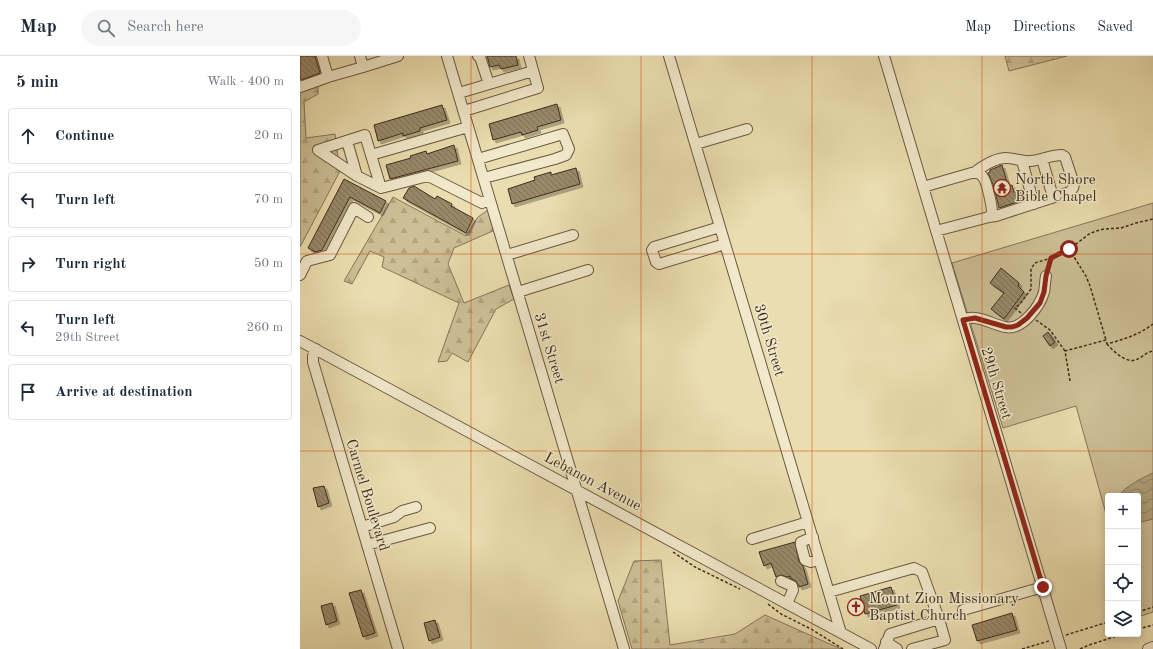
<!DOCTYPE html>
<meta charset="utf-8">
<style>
body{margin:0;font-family:"Old Standard TT",serif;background:#f6f6f7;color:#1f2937}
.controls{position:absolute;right:12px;bottom:12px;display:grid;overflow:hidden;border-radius:4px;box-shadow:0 2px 10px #0003}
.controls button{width:36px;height:36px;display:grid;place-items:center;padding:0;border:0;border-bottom:1px solid #e0e1e3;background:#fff;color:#1f2937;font:20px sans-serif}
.stop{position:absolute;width:12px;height:12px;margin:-9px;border:3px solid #8f2418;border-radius:50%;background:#fff}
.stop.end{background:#8f2418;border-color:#fff;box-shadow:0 1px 4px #0008}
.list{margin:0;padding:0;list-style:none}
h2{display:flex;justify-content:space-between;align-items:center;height:52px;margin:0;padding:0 16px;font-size:17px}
h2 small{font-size:13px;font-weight:400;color:#747a83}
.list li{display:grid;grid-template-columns:26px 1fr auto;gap:12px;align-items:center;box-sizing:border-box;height:56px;margin:0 8px 8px;padding:0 8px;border:1px solid #e0e1e3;border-radius:4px}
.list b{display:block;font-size:15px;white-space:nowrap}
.list p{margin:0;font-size:13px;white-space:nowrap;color:#747a83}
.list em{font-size:13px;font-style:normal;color:#747a83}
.icon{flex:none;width:22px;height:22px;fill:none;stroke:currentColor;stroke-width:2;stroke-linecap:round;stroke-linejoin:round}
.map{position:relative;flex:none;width:853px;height:593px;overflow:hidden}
header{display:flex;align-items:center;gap:24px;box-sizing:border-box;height:56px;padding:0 20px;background:#fff;border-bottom:1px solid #e0e1e3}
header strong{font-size:19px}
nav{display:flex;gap:22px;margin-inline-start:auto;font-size:14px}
.search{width:280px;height:36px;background:#f6f6f7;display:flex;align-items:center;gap:10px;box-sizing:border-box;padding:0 14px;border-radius:22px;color:#747a83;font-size:15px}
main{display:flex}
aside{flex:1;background:#fff}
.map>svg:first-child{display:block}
</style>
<header>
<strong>Map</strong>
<div class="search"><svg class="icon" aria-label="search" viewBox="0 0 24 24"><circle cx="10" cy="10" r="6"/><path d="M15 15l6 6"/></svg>Search here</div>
<nav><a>Map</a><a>Directions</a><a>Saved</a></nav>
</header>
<main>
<aside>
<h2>5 min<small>Walk · 400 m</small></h2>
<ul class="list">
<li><svg class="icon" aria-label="ahead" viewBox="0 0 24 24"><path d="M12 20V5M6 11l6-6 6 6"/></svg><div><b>Continue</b></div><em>20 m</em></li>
<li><svg class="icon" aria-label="left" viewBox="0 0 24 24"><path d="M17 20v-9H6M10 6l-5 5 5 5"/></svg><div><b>Turn left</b></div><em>70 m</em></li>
<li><svg class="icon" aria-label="right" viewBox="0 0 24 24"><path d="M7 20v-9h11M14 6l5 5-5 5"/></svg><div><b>Turn right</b></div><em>50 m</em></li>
<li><svg class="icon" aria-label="left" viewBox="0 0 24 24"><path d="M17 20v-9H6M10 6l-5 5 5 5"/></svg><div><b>Turn left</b><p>29th Street</p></div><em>260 m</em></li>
<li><svg class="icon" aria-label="arrive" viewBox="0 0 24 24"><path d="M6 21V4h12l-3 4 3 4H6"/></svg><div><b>Arrive at destination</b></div></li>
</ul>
</aside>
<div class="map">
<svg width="853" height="593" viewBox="0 0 853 593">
<defs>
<pattern id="forest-firs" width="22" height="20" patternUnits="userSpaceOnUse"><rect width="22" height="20" fill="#cdbf96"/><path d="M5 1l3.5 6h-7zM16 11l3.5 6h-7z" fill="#b1a481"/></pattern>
<pattern id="water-waves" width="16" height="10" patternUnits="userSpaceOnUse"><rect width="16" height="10" fill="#b0a17d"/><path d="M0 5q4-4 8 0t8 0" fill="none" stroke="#918466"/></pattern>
<pattern id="building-back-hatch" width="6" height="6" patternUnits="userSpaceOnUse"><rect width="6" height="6" fill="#988969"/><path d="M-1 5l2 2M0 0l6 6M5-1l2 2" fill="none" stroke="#7d7056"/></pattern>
<filter id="shadow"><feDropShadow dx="3" dy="3" stdDeviation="0" flood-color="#0004"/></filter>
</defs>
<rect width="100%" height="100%" fill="#eaddaf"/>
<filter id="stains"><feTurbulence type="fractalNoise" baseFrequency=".005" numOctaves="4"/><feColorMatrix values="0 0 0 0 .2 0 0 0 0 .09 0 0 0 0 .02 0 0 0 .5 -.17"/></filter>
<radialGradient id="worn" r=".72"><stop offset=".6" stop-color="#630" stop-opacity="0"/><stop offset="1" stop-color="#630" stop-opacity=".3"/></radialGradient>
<path fill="url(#forest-firs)" stroke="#86765a" d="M705 0H767L709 15Z
M18 29V38L4 46 6 82 35 78 40 115 0 191V32Z
M93 141 166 180 178 161 188 154 195 174 154 192 148 208 164 247 209 229 214 243 196 253 168 306 152 297 147 305 138 306 159 247 82 211 84 201 70 195 52 228 44 225Z
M361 504 370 589 435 578 465 559 541 593H332L318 545 334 505Z"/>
<path fill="#cdbf96" stroke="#86765a" d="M853 147V556L838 561V440H808V465L776 350 703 372 652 207Z"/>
<path fill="url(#water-waves)" stroke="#837357" d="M853 417V463L838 467V440H818C828 429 840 423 853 417Z"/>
<path fill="url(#building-back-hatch)" stroke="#3f2d1d" filter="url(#shadow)" d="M0 0H15L20 17 1 24 0 19Z
M187 0H216L218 9 201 13 199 9 190 11Z
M257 48 261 64 237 71 238 74 222 79 221 76 193 84 189 68Z
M142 49 147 64 120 72V75L103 80V77L78 85 74 69Z
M154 89 158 105 90 123 86 109 111 102 110 100 126 95 127 98Z
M702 109 708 130 712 129 714 136 720 134 723 144 699 152 694 131 688 117 690 116V114Z
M276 112 280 128 212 148 208 133 235 124 234 121 251 116V119Z
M44 123 86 145 80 157 50 141 22 194 15 196 8 192Z
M114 130 135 143 137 140 152 148 151 150 173 162 166 177 103 142 109 132Z
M701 212 719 227 718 230 724 236 704 263 691 253 704 237 690 227Z
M748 276 755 286 750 290 743 280Z
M24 430 29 447 18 451 13 432Z
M495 486 499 506 503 510 508 528 499 531 496 525 490 522V520L487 521 481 519 476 521 471 507 464 510 459 496Z
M591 531 597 549 565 558 560 540Z
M61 534 75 577 63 581 49 537Z
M32 547 37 565 26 569 21 550Z
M712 557 717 574 677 585 672 569Z
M135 564 140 581 129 585 124 567Z"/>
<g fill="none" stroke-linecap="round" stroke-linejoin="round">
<g stroke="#6a5942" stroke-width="12">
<path id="minor" d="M22 0 28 21 63 11 60 0
M147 0 324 593
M178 0 180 1 189 28
M369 0 541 577
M584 0 761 593
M63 11 98 0
M0 31 28 21
M159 37 233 15
M164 55 238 32 229 0
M168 71 71 99 65 79 18 94 57 120 81 132 128 120 182 147 190 144
M47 85 57 120
M396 88 447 73
M71 99 81 132
M178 103 263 78 269 93 266 99 255 103 184 122
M742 103 753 141
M722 105 734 148
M675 116C683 110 695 102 706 102 715 102 722 106 731 105 742 104 751 99 762 99L765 101 774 128 773 132 770 136 696 160 689 161
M623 131 675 116C678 117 681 118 683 121 687 126 692 150 692 157L689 161 636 175
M420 171 354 191 352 194 356 206 359 208 425 188
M207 199 273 179
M0 219 7 205 30 199 54 152 68 161
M218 236 288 214
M663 263C666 263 671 261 675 262 685 263 695 269 705 271 722 275 740 250 744 236 745 231 745 225 746 220
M0 285 571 593
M16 293 13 300V306L98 593
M62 471 94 461 102 455 116 451
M513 481 501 486V489L505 504 511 506 519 504
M452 483 508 466
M67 489 130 472
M481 525 492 530 493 534 487 548
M529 536 614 512 622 516 639 563 590 578 584 593
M663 554 743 531
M586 586 597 593
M612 593 645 584 639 563
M848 593 853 591"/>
</g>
<path stroke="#3f2d1d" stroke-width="1.5" stroke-dasharray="3 2" stroke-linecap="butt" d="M769 193 786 220 790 230 806 284
M748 213 751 203
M721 257 715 252 720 248 731 233V213L735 207 751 202 766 196 789 178 796 175 804 173 821 172 836 167 853 163
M736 264 750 274 765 295
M807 288C813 295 826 307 835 304 842 302 846 296 853 295
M770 325 765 295 806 284 807 288C824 283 839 279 853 268
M373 496 395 511 440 533
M468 548 481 558 511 573 543 593
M838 556 853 551
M838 573 853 569
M766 579 808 566
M722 593 749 585
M780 593 789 589 823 578"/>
<use href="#minor" stroke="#f1e9cb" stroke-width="10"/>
</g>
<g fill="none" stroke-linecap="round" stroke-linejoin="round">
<path stroke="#8f2418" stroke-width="5" d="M743 531 663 264 675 262 706 271H712L718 269 727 262 740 247 744 236 746 220 751 202 769 193"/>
</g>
<path fill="none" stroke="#cf520f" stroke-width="1" stroke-opacity="0.55" d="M171 0V593M341 0V593M512 0V593M682 0V593M0 198H853M0 395H853"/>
<defs>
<g id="temple-ring" transform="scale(0.9)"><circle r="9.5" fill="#f1e9cb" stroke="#8f2418" stroke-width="1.5"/><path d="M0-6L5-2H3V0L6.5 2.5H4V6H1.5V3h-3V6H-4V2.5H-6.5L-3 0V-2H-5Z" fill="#8f2418"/></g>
<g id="church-ring" transform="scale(0.9)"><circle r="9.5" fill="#f1e9cb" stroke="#8f2418" stroke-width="1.5"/><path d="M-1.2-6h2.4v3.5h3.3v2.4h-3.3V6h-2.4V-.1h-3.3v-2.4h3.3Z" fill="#8f2418"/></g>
</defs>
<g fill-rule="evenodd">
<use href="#temple-ring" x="702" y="132"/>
<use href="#church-ring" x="556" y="551"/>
</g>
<g text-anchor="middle" stroke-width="3" stroke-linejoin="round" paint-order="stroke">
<g font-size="15" fill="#3f2d1d" stroke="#f1e9cb" text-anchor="start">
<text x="715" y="128">North Shore<tspan x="715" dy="17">Bible Chapel</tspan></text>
<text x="569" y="547">Mount Zion Missionary<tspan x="569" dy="17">Baptist Church</tspan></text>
</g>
<g font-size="15" fill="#3f2d1d" stroke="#f1e9cb">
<text transform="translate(470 284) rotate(73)" y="5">30th Street</text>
<text transform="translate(250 292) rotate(73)" y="5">31st Street</text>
<text transform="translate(697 327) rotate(73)" y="5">29th Street</text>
<text transform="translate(293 425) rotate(28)" y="5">Lebanon Avenue</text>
<text transform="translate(68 439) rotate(73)" y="5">Carmel Boulevard</text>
</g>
</g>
<rect width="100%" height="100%" filter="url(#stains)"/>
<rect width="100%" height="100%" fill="url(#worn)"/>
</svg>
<div class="controls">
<button>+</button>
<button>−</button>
<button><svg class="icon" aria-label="locate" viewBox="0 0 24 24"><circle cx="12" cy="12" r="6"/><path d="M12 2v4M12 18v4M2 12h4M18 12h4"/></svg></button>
<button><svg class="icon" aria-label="layers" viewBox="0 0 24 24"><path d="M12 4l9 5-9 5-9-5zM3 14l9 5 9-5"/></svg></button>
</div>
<div class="stop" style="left:769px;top:193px"></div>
<div class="stop end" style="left:743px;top:531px"></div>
</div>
</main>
